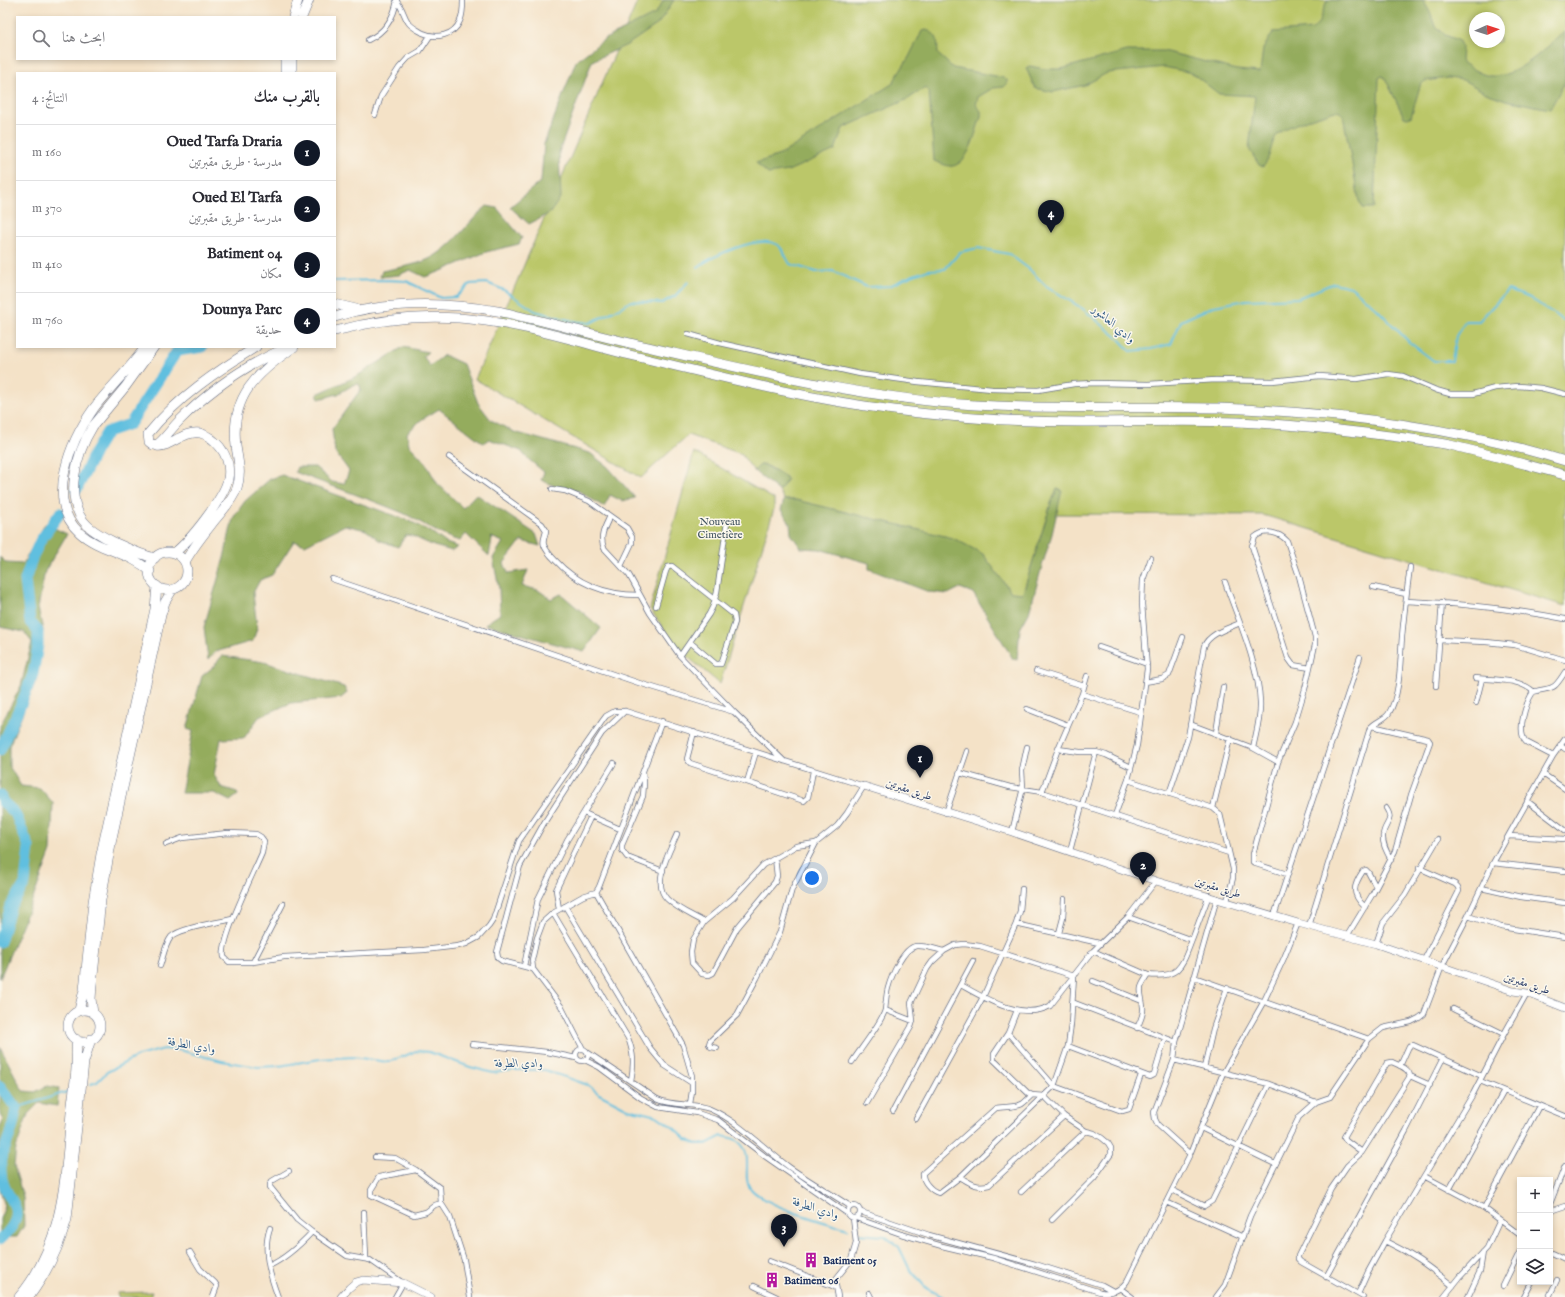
<!DOCTYPE html>
<html lang="ar">
<meta charset="utf-8">
<style>
body{margin:0;font-family:"IM FELL English",Amiri,serif;background:#f7f7f7;color:#2b2b33;direction:rtl}
.controls{position:absolute;right:12px;bottom:12px;display:grid;overflow:hidden;border-radius:0px;box-shadow:0 2px 6px #0003}
.controls button{width:36px;height:36px;display:grid;place-items:center;padding:0;border:0;border-bottom:1px solid #e1e1e2;background:#fff;color:#2b2b33;font:20px sans-serif}
.compass{position:absolute;left:1469px;top:12px;width:36px;height:36px;border-radius:50%;background:#fff;box-shadow:0 2px 6px #0003;rotate:87deg}
.you{position:absolute;left:812px;top:878px;width:14px;height:14px;margin:-10px;border:3px solid #fff;border-radius:50%;background:#1a73e8;box-shadow:0 0 0 6px #1a73e833}
.badge{display:grid;place-items:center;width:26px;height:26px;border-radius:50%;background:#111827;color:#fff;font-size:13px;font-weight:700}
.pin{position:absolute;translate:-50% -33px;filter:drop-shadow(0 1px 2px #0008)}
.pin::after{content:'';position:absolute;top:21px;width:14px;height:12px;background:inherit;clip-path:polygon(0 0,100% 0,50% 100%)}
.list{margin:0;padding:0;list-style:none}
h2{display:flex;justify-content:space-between;align-items:center;height:52px;margin:0;padding:0 16px;font-size:17px}
h2 small{font-size:13px;font-weight:400;color:#7c7c81}
.list li{display:grid;grid-template-columns:26px 1fr auto;gap:12px;align-items:center;box-sizing:border-box;height:56px;padding:0 16px;border-top:1px solid #e1e1e2}
.list b{display:block;font-size:15px;white-space:nowrap}
.list p{margin:0;font-size:13px;white-space:nowrap;color:#7c7c81}
.list em{font-size:13px;font-style:normal;color:#7c7c81}
.icon{flex:none;width:22px;height:22px;fill:none;stroke:currentColor;stroke-width:2;stroke-linecap:round;stroke-linejoin:round}
.map{position:relative;flex:none;width:1565px;height:1297px;overflow:hidden;direction:ltr}
.search{position:absolute;background:#fff;box-shadow:0 2px 6px #0003;left:16px;top:16px;width:320px;height:44px;display:flex;align-items:center;gap:10px;box-sizing:border-box;padding:0 14px;border-radius:0px;color:#7c7c81;font-size:15px}
.panel{position:absolute;background:#fff;box-shadow:0 2px 6px #0003;left:16px;top:72px;width:320px;height:276px;border-radius:0px;direction:rtl}
.map>svg:first-child{display:block}
</style>
<div class="map">
<svg width="1565" height="1297" viewBox="0 0 1565 1297">
<rect width="100%" height="100%" fill="#fbf7ec"/>
<filter id="ink" filterUnits="userSpaceOnUse"><feTurbulence type="fractalNoise" baseFrequency=".025" numOctaves="2"/><feDisplacementMap in="SourceGraphic" scale="8" xChannelSelector="R" yChannelSelector="G"/><feConvolveMatrix kernelMatrix="1 2 1 2 8 2 1 2 1" color-interpolation-filters="sRGB"/></filter>
<filter id="wash" filterUnits="userSpaceOnUse"><feTurbulence type="fractalNoise" baseFrequency=".012" numOctaves="4" result="noise"/><feDisplacementMap in="SourceGraphic" scale="16" xChannelSelector="R" yChannelSelector="G"/><feGaussianBlur stdDeviation="0.9" result="paint"/><feColorMatrix in="noise" values="0 0 0 0 0 0 0 0 0 0 0 0 0 0 0 0 0 1.4 0 .05"/><feComposite in="paint" operator="in"/></filter>
<g filter="url(#wash)">
<rect width="100%" height="100%" fill="#f4e2c7"/>
<path fill="#bbc769" stroke="#6b7b64" fill-rule="evenodd" d="M638 0H1565V606L1263 515 1048 514 1023 593 1016 605 796 500H784L779 491 787 480C785 476 767 464 762 465 759 465 756 469 754 471L741 454 688 435 641 478 475 379ZM1475 18H1499V42H1475Z
M694 452 774 499V509L720 684 677 648 650 609Z
M152 1292 150 1297H118L117 1293Z"/>
<path fill="#94ac5d" stroke="#586e5e" d="M664 0H674L658 24 627 45 592 61 559 152 561 197 550 213 529 224 510 207 541 181 544 144 576 61 605 39 655 14Z
M1327 0H1423L1431 14 1434 24 1445 35 1458 40 1462 47 1461 61C1469 67 1479 74 1490 76 1516 79 1547 47 1565 31V82L1550 109 1506 100 1486 93 1463 80 1448 78 1425 81 1420 86 1411 117 1407 118 1404 117 1385 78 1382 76 1379 78 1374 208H1363L1359 201 1343 115 1340 112 1335 111C1321 116 1285 125 1277 135 1270 144 1271 158 1263 167L1259 165 1249 149 1255 96 1219 94 1192 73 1164 67 1107 73 1085 85 1053 92 1035 88 1026 68 1030 66 1045 69H1061L1127 51H1163L1237 70 1260 72 1263 49 1273 32 1313 29 1319 22Z
M927 30C940 36 937 41 938 54L953 68 1001 77 1007 80V84L1004 87 993 88 978 97 976 105 981 111V117C975 132 970 162 953 166 948 167 940 163 934 161L929 91 925 88 908 99 843 128 835 150 788 171 768 174 756 163 780 155 892 84 909 57 922 31Z
M487 206 497 208 522 238 519 244 486 252 439 272 425 277 410 270 399 275 380 277 382 271C400 267 421 265 436 255 456 242 469 221 487 206Z
M403 347 428 352 423 356 430 366 444 355 463 364 478 403 491 420 514 432 590 453 608 467 635 498 622 501 610 495 604 507 579 491 557 487 541 480 544 472 527 458 521 451 489 439 483 443 439 409 421 420 407 433 409 445 425 462 437 483 463 508 476 494 536 534 540 546 521 541 504 563 508 573 528 570 522 586 538 590 551 599 561 594 601 628 584 652 485 624 500 614 499 589 493 558 503 542 491 537 492 539 489 556 466 534 460 541C440 536 422 522 403 513 368 498 330 486 295 472L297 467H315L332 482 344 484 349 471 335 452 332 429 361 389 359 384 353 385 338 394 319 399 317 394 357 376Z
M760 465H765L786 477 787 480 779 491 754 471Z
M282 475 412 522 434 534 446 543 458 547 452 551 434 546 412 536 406 535 398 547 379 540 366 530 345 525 305 545 294 541 272 575 260 580 253 593 257 628 253 641 215 652 208 660 204 627 224 558 233 518 245 501 270 479Z
M1057 489 1062 490 1052 534 1042 566 1029 613 1020 629 1017 660 1013 659 973 593 960 588 948 594 929 592 869 569V563L819 549 801 548 791 534 790 523 781 510 784 500H796L953 538 983 554 1011 592 1023 593 1051 503Z
M45 524 67 534 45 571 38 608 43 630 36 680 9 746V766L21 786 40 788 53 803 51 851 32 901 0 978V726L21 686 32 642 24 632 0 627V557L6 563 23 564Z
M222 656 264 662 344 687 347 693 341 698 291 703 259 717 244 738 221 739 214 775 221 787 237 792 238 795 230 801 214 793H181L193 731 187 729 202 676 213 667Z
M0 1047 23 1091 35 1092 47 1086 59 1088 57 1106 39 1103 28 1114 16 1148 14 1166 23 1197 24 1226 17 1237H0V1219L5 1206 0 1190V1127L3 1120 0 1115Z"/>
<g fill="none" stroke-linecap="round" stroke-linejoin="round">
<path stroke="#60bfdf" stroke-width="2" d="M698 267C712 256 758 235 776 244 784 248 785 257 790 264L816 272 833 271 867 287 889 286 911 276 928 270 945 269 960 252 978 248 1009 254 1029 269 1045 285 1083 309 1118 338 1130 351 1151 349 1171 344 1181 321 1214 306 1246 300 1298 298 1334 283 1351 287 1375 307 1409 342 1434 361H1452L1456 336 1465 321H1479L1508 290 1530 298 1565 321
M335 281 387 280 406 281 441 298 456 297 470 284 487 283 504 290 535 311 573 321 590 323 614 311 631 301 662 303 675 296 688 282
M91 1084 97 1082 107 1072 138 1056 164 1049 179 1050 222 1061 258 1067 279 1066 320 1059 353 1057 388 1062 417 1051 429 1052 470 1067 493 1073 513 1070H545L588 1085 599 1094 628 1109 657 1116 674 1128 686 1139 696 1144H706L722 1136C726 1137 733 1138 736 1140 756 1152 741 1176 750 1188 766 1207 824 1222 848 1229
M16 1108 70 1091
M859 1234 885 1236 899 1247 909 1268 926 1288 943 1297"/>
<path stroke="#60bfdf" stroke-width="11" d="M77 489 95 452 107 432 130 424 177 351 202 347
M0 750 22 702 33 674 38 645V631L30 622 25 580 32 559 40 541 60 513
M0 795 3 802 15 813 29 847 25 884 11 906 0 942
M0 1086 16 1108C15 1115 14 1122 12 1129 7 1143 1 1154 1 1170 1 1202 36 1207 0 1240"/>
</g>
</g>
<g filter="url(#ink)">
<g fill="none" stroke-linecap="round" stroke-linejoin="round">
<g stroke="#676e83" stroke-width="6">
<path id="street" d="M396 1C403 7 403 15 408 22 411 27 418 30 423 33 436 39 454 36 460 21 463 15 463 7 463 0
M368 40C385 32 394 18 397 0
M375 115 381 96 399 68 408 58 420 51 430 36
M688 334 720 343 860 374 918 382 992 389 1038 390 1074 384 1094 383 1148 384 1216 380 1272 381 1320 376 1356 379 1388 374 1403 376 1436 390 1450 394H1473L1495 388 1518 386 1541 388 1565 394
M449 457 542 524 546 530C546 535 542 540 544 545 546 551 551 556 555 560 578 585 606 595 639 595
M552 489 565 491 589 501 627 528 632 537V543L621 566
M610 516C605 527 599 536 604 548L629 575 650 613 680 656 734 712 784 761
M332 579 639 683 734 712
M1225 582C1237 617 1259 666 1260 702 1261 717 1256 733 1253 748
M1373 587 1406 594
M1406 601C1459 603 1512 609 1565 619
M656 606 666 571 668 567 672 566 734 615 735 622 721 664H716L690 642
M1439 640 1486 642 1515 645 1565 660
M1099 647 1147 664
M680 656 709 614 713 606 717 592 727 522
M1036 671 1084 686
M1475 678C1494 680 1519 678 1534 692
M1145 682 1162 679 1169 675 1183 637
M1436 686 1442 602
M1082 694 1140 712
M1476 703 1482 679
M1027 709 1068 725
M662 721 643 771 644 783 643 796 622 845V850L627 857 663 871
M1190 724 1253 748 1278 762
M694 732 687 759 690 763 804 801 808 797 813 771
M1216 733 1223 687
M1560 745 1565 749
M1058 749 1080 752H1096L1106 755 1131 767
M1553 756 1526 742C1516 731 1526 703 1533 692 1553 686 1552 693 1565 672
M960 773 1010 787 1042 792 1229 853
M1543 774 1565 789
M1128 780 1213 808 1220 814 1233 869V878L1227 901
M747 782 756 752
M1042 792 1058 749 1082 694 1087 676
M1169 794 1188 737 1204 646C1210 633 1227 629 1240 623
M1527 801 1565 830
M1213 808 1230 738
M1386 808C1395 821 1384 823 1383 835 1382 844 1387 852 1391 860
M584 813 620 829
M946 813 967 751
M1115 815 1128 780 1137 745 1147 669 1142 604 1143 580 1151 558
M1012 832 1023 788 1022 770 1027 747
M677 834C670 851 651 883 667 899 677 909 692 915 704 922
M1509 836 1565 839
M166 844 182 838 228 833 256 834 261 837 264 841 262 853C254 872 220 940 224 957L229 962H253L284 957 424 950 458 946 466 944 479 937 489 926 493 920 519 841 603 720 606 716 615 711H625L864 786 847 813 837 826 816 843 792 889 780 932 757 978 737 1015 710 1041 709 1044 711 1047 717 1048
M1070 851 1096 752
M775 858 777 876 775 882 737 928 713 973 709 975 702 974 692 963 691 952 693 940 704 922 733 898 763 865 796 846 816 843
M1493 863 1565 871
M1419 868 1455 884 1458 887 1459 891 1424 960
M1287 874 1256 864 1253 862V854L1278 762 1295 722 1305 689 1315 645V637L1299 576 1287 541C1279 532 1265 529 1255 537L1252 546 1288 658 1293 665 1310 668
M1481 888 1521 897 1565 903
M596 892 683 1045 692 1076V1091L690 1104
M1217 898 1176 1042 1174 1060 1269 1084 1316 1102
M565 906 650 1048 664 1065 692 1083
M1365 907C1351 894 1353 886 1363 871L1366 870 1368 872 1376 887
M559 909 556 890 591 816
M553 913 628 1038C634 1053 634 1065 631 1081
M1274 916 1360 657
M1468 916 1501 927 1565 937
M1016 924 1020 911 1022 889
M1309 926 1370 728C1376 721 1386 719 1389 713 1401 693 1400 660 1402 637 1404 614 1407 590 1410 567
M1059 933 1063 918 1064 899
M1347 936 1372 895 1395 851 1411 795 1430 742 1428 739 1372 726
M1192 940 1209 895
M1376 944 1383 923 1405 895 1438 839
M1093 951 1148 975C1180 979 1182 965 1192 940L1128 917
M253 962 283 904
M160 966C163 957 165 945 171 937 179 928 220 922 233 919
M524 966 538 899 567 840 614 763
M533 969 502 961 498 958 497 952 520 866 544 823 602 733 625 711
M1194 977 1369 1039
M1093 981 1142 1001
M961 985C986 999 1022 1021 1050 1006L1093 951 1128 917 1156 881
M1072 1002 1176 1042
M1453 1009 1504 1034
M885 1010 913 1021
M1017 1010 1008 1033 994 1054V1060L1028 1093 1032 1095 1044 1096 1064 1116 1086 1131 1094 1133 1102 1138 1108 1143 1111 1148V1154L1094 1178 1052 1220
M1137 1028C1140 1022 1144 1014 1143 1007 1141 989 1137 991 1148 975
M1008 1033 1054 1086 1122 1111 1129 1109 1141 1075
M472 1044 547 1052 576 1058
M1068 1046 1150 1077 1154 1075 1165 1038
M576 1055a6 6 0 1 1 12 0a6 6 0 1 1-12 0Z
M583 1049 561 1006 533 969 532 960 537 938 543 922 553 913 583 896 596 892 599 887 643 771
M587 1052 657 1099C673 1107 692 1102 710 1109 740 1122 763 1148 789 1167 809 1181 830 1193 850 1206
M585 1060 599 1067 641 1098 658 1107 697 1113 718 1120 766 1157 848 1214
M1174 1060 1154 1112 1155 1119 1158 1125 1190 1154
M852 1062C859 1051 882 1022 885 1010 886 1003 886 995 888 988 891 977 903 948 916 946 925 945 935 949 944 951
M1400 1066 1409 1046 1413 1045 1482 1076
M1204 1068 1213 1029 1227 988
M1480 1081 1565 1116
M867 1103 911 1027 913 1021 911 1003 927 969 932 962 944 951 955 945 964 944 980 946 1074 976 1071 1024 1068 1046 1054 1086 960 1177 939 1193C931 1191 922 1181 923 1173L996 1108C1004 1106 1014 1108 1022 1104 1025 1102 1029 1098 1032 1095
M893 1111 973 961
M916 1119 983 997 1016 924 1099 943
M1201 1128 1275 1164
M1362 1152 1346 1140 1344 1137 1387 1063 1392 1062C1398 1065 1409 1068 1410 1076L1430 1085
M375 1157 395 1158 416 1170 440 1188 441 1203
M416 1170 379 1177 371 1190V1195L414 1215 426 1212 435 1205 441 1203 450 1217 464 1260 470 1297
M289 1171 272 1181 270 1184V1187L297 1220 312 1232 347 1256 370 1260 403 1283 395 1297
M1424 1176 1484 1208 1520 1235
M960 1177C970 1183 976 1188 989 1185L1064 1116
M1172 1190 1204 1206 1212 1201 1269 1084
M1449 1190 1504 1091
M1021 1192 1086 1131
M1166 1202 1243 1237
M1550 1204 1565 1166
M848 1212a6 6 0 1 1 12 0a6 6 0 1 1-12 0Z
M1484 1208 1539 1106
M1550 1211 1565 1206
M364 1212 366 1258
M861 1212 929 1235 1035 1264 1102 1285 1113 1291
M856 1218 901 1234 942 1246 993 1258 1100 1292C1111 1294 1121 1290 1127 1281L1190 1154 1223 1073 1264 1001 1284 958 1298 923
M270 1228C262 1250 270 1276 278 1297
M1385 1241C1413 1254 1429 1267 1453 1286
M190 1252 200 1269 215 1283 217 1286 213 1297
M1550 1252 1565 1259
M769 1261 835 1287
M269 1266C286 1258 299 1246 312 1232
M1326 1277 1406 1131 1443 1058
M754 1286 777 1297
M1503 1286 1520 1251
M1121 1289 1132 1297
M869 1293 871 1297
M1358 1294 1368 1272 1385 1241 1473 1094 1504 1034 1527 993
M838 1297 835 1280 851 1260 856 1243 853 1218
M1216 1297 1225 1285 1250 1216 1299 1117 1316 1102 1330 1097 1369 1039 1383 1028 1411 1022 1419 1018 1424 1014 1442 966 1468 916 1493 863 1553 756 1565 739
M1363 1297 1301 1262 1298 1259V1256L1331 1189 1347 1166 1362 1152 1410 1076
M1444 1297 1460 1277 1487 1248 1500 1220
M1468 1297 1480 1271 1483 1252
M1524 1297 1532 1282
M1549 1297 1557 1280"/>
</g>
<g stroke="#676e83" stroke-width="8">
<path id="secondary" d="M864 786 1012 832 1156 881 1298 923 1376 944 1513 991 1527 993 1565 1008
M341 1297 349 1288 356 1282 363 1280 403 1283 431 1297"/>
</g>
<g stroke="#676e83" stroke-width="10">
<path id="highway" d="M293 17 298 0
M302 17 309 0
M285 73V59
M292 73V59
M335 304 356 309
M335 317C384 301 446 302 497 311 509 313 521 317 533 319 570 328 606 338 643 346 753 371 862 398 975 405 1056 410 1138 406 1219 408 1335 412 1454 426 1565 461
M335 331C376 320 417 315 459 318 516 322 575 341 630 355 718 376 805 399 894 410 956 418 1019 422 1081 422 1134 422 1186 420 1238 422 1286 424 1334 429 1382 435 1404 438 1427 441 1450 445 1488 454 1527 465 1565 475
M145 347C130 369 110 387 94 408 71 440 44 501 80 533 99 550 129 552 150 571
M154 347 126 386 93 426C77 452 62 500 87 525 95 533 106 538 116 543 129 549 141 555 155 558
M256 347C217 371 177 398 148 434L149 442 153 445 158 444C166 437 172 428 179 421 210 390 247 364 288 347
M157 446C167 449 184 430 200 433 208 435 215 441 220 447 227 456 230 468 228 479 224 498 190 541 174 553
M149 571a19 19 0 1 1 38 0a19 19 0 1 1-38 0Z
M185 562C193 547 204 534 215 520 223 510 233 500 237 488 242 473 238 461 236 446 230 396 257 373 294 347
M79 1010 84 990 93 902 101 854 155 609 157 586
M68 1026a16 16 0 1 1 32 0a16 16 0 1 1-32 0Z
M93 1013 91 999 92 985 101 900 112 838 161 615 165 602 173 589
M19 1297C64 1244 65 1179 71 1113 74 1088 78 1064 76 1039
M29 1297C47 1273 59 1248 67 1219L84 1062 91 1039"/>
</g>
<use href="#street" stroke="#fff" stroke-width="4.5"/>
<use href="#secondary" stroke="#fff" stroke-width="7"/>
<use href="#highway" stroke="#fff" stroke-width="9"/>
</g>
</g>
<defs>
<g id="building-bare" transform="scale(1.2)"><path d="M-4-6H4V6H1V3H-1V6H-4ZM-2.5-4.3h1.7v1.8h-1.7ZM.8-4.3h1.7v1.8H.8ZM-2.5-1h1.7V.8h-1.7ZM.8-1h1.7V.8H.8Z" fill="#b5179e" stroke="#fbf7ec" stroke-width="2.5" paint-order="stroke"/></g>
</defs>
<g fill-rule="evenodd">
<use href="#building-bare" x="811" y="1260"/>
<use href="#building-bare" x="772" y="1280"/>
</g>
<g text-anchor="middle" stroke-width="3" stroke-linejoin="round" paint-order="stroke">
<g font-size="11" fill="#435561" stroke="#fbf7ec">
<text x="720" y="525">Nouveau<tspan x="720" dy="13">Cimetière</tspan></text>
</g>
<g font-size="11" fill="#1b2f5e" stroke="#fbf7ec">
<text transform="translate(909 789) rotate(18)" y="4">طريق مقبرتين</text>
<text transform="translate(1218 887) rotate(17)" y="4">طريق مقبرتين</text>
<text transform="translate(1527 983) rotate(18)" y="4">طريق مقبرتين</text>
</g>
<g font-size="11" font-weight="bold" fill="#1b2f5e" stroke="#fbf7ec" text-anchor="start">
<text x="823" y="1264">Batiment 05</text>
<text x="784" y="1284">Batiment 06</text>
</g>
<g font-size="12" font-style="italic" fill="#305a85" stroke="#fbf7ec">
<text transform="translate(1114 324) rotate(40)" y="4">وادي العاشور</text>
<text transform="translate(192 1045) rotate(10)" y="4">وادي الطرفة</text>
<text x="519" y="1067">وادي الطرفة</text>
<text transform="translate(816 1208) rotate(18)" y="4">وادي الطرفة</text>
</g>
</g>
</svg>
<div class="controls">
<button>+</button>
<button>−</button>
<button><svg class="icon" aria-label="layers" viewBox="0 0 24 24"><path d="M12 4l9 5-9 5-9-5zM3 14l9 5 9-5"/></svg></button>
</div>
<svg class="compass" viewBox="-18 -18 36 36"><path d="M0-13l5 13h-10z" fill="#e53935"/><path d="M0 13l5-13h-10z" fill="#7c7c81"/></svg>
<div class="you"></div>
<div class="pin badge" style="left:920px;top:778px">1</div>
<div class="pin badge" style="left:1143px;top:885px">2</div>
<div class="pin badge" style="left:784px;top:1247px">3</div>
<div class="pin badge" style="left:1051px;top:233px">4</div>
<div class="search"><svg class="icon" aria-label="search" viewBox="0 0 24 24"><circle cx="10" cy="10" r="6"/><path d="M15 15l6 6"/></svg>ابحث هنا</div>
<section class="panel">
<h2>بالقرب منك<small>النتائج: 4</small></h2>
<ul class="list">
<li><span class="badge">1</span><div><b>Oued Tarfa Draria</b><p>مدرسة · طريق مقبرتين</p></div><em>160 m</em></li>
<li><span class="badge">2</span><div><b>Oued El Tarfa</b><p>مدرسة · طريق مقبرتين</p></div><em>370 m</em></li>
<li><span class="badge">3</span><div><b>Batiment 04</b><p>مكان</p></div><em>410 m</em></li>
<li><span class="badge">4</span><div><b>Dounya Parc</b><p>حديقة</p></div><em>760 m</em></li>
</ul>
</section>
</div>
